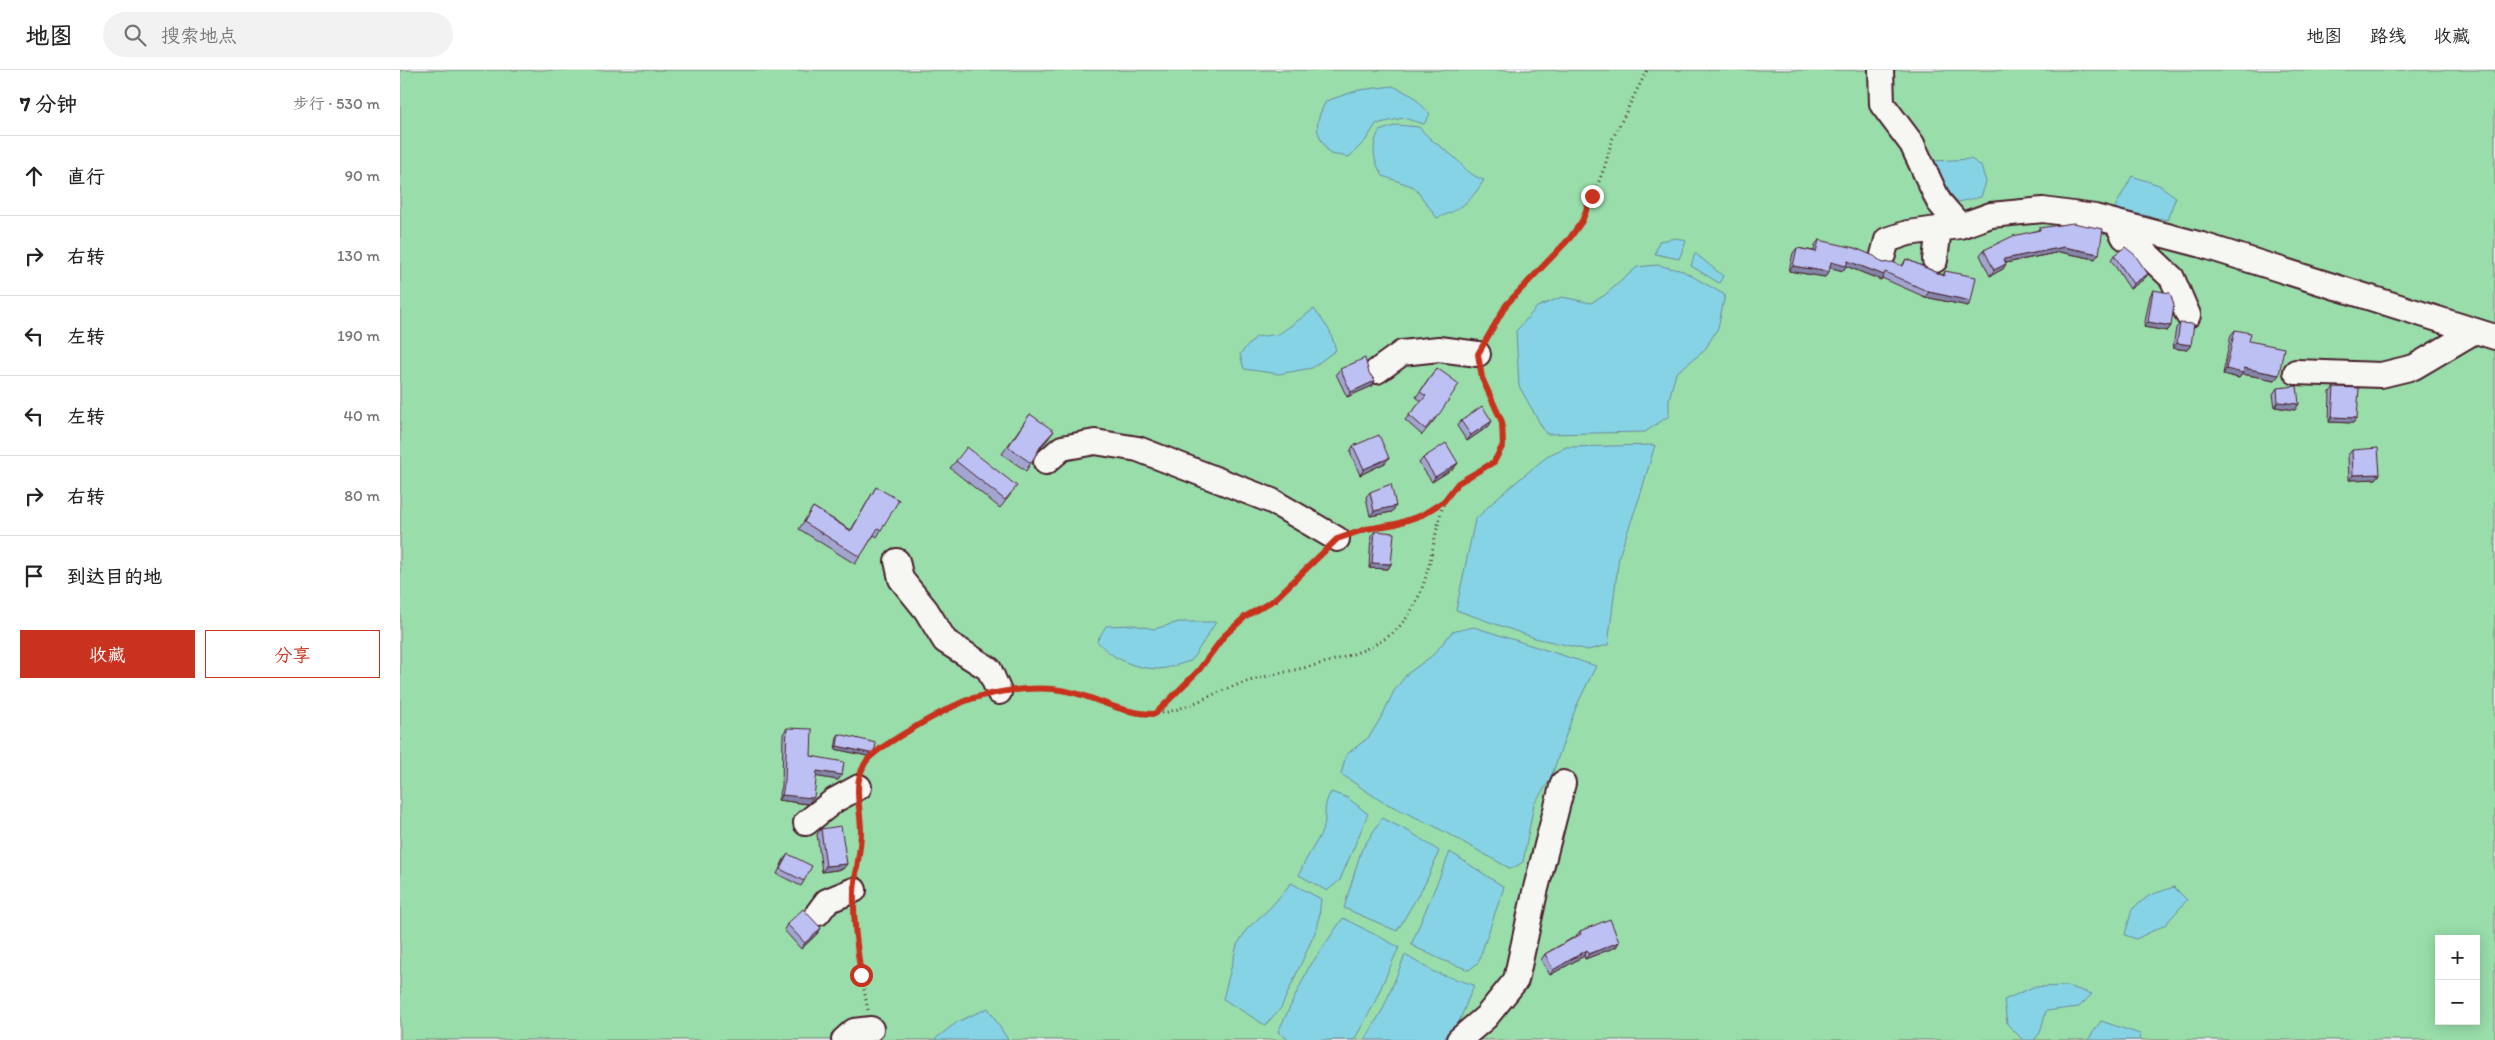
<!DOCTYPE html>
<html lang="zh">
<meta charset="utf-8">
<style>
body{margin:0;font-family:Itim,"LXGW WenKai TC",sans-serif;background:#f2f2f2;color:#222}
.controls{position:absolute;right:15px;bottom:15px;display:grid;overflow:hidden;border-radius:0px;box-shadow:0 2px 12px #0003}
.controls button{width:45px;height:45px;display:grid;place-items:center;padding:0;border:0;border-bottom:1px solid #e0e0e0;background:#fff;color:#222;font:25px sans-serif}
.stop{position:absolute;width:15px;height:15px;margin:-11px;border:4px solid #c8321e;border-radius:50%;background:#fff}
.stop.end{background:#c8321e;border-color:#fff;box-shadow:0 1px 5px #0008}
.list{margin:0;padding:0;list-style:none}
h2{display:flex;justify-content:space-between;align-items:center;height:65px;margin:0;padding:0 20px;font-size:21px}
h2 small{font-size:16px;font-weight:400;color:#767676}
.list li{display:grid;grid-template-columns:32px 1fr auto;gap:15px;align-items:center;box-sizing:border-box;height:80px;padding:0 20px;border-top:1px solid #e0e0e0}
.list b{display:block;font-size:19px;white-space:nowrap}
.list em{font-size:16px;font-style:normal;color:#767676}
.actions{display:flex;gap:10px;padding:15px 20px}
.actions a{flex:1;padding:11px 0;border:1px solid #c8321e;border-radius:0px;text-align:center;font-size:18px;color:#c8321e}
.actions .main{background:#c8321e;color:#fff}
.icon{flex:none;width:28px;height:28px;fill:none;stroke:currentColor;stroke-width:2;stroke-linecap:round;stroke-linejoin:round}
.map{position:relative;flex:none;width:2095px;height:970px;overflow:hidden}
header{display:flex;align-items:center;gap:30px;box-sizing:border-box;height:70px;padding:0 25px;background:#fff;border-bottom:1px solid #e0e0e0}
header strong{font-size:24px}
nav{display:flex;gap:28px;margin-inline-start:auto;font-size:18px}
.search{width:350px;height:45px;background:#f2f2f2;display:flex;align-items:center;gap:12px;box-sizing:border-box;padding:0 18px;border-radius:28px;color:#767676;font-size:19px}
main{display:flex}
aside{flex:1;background:#fff}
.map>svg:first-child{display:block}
</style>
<header>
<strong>地图</strong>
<div class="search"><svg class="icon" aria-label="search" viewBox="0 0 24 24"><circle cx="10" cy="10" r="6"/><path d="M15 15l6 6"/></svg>搜索地点</div>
<nav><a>地图</a><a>路线</a><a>收藏</a></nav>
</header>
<main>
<aside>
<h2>7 分钟<small>步行 · 530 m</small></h2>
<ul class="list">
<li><svg class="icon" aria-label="ahead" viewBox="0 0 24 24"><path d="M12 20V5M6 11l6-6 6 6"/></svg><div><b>直行</b></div><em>90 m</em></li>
<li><svg class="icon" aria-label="right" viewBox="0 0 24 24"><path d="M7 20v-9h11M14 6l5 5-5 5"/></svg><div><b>右转</b></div><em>130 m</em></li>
<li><svg class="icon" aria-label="left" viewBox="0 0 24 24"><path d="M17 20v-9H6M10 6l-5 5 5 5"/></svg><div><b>左转</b></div><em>190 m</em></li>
<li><svg class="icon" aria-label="left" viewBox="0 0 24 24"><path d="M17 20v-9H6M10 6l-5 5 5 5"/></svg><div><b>左转</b></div><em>40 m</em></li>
<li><svg class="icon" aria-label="right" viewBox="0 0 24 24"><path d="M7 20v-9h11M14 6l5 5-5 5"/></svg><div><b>右转</b></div><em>80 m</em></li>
<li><svg class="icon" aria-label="arrive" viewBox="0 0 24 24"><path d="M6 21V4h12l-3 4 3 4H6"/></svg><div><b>到达目的地</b></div></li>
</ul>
<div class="actions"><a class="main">收藏</a><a>分享</a></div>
</aside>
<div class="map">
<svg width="2095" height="970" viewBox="0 0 2095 970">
<rect width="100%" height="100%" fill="#eaebf2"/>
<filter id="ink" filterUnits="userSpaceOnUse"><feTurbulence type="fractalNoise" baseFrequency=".02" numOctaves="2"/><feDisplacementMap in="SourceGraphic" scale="10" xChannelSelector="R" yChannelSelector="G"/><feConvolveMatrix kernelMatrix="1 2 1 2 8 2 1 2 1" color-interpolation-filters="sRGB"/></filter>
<g filter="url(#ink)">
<path fill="#98ddaa" stroke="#717e6a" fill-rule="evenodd" d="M0 0H2095V970H0ZM2039 869H2076V951H2039Z"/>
<path fill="#85d3e4" stroke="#6d8b9a" d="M993 16 1013 26 1030 44 1024 54 1003 48 976 54 966 70 949 87 930 84C914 61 914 55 926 31L959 20Z
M997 55 1019 57C1030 70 1036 73 1049 83 1064 94 1064 103 1084 110 1070 132 1062 139 1037 148L1014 117 983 106C973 91 971 77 979 61Z
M1571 89 1581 96 1586 112 1581 127 1558 132 1544 116 1534 91Z
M1732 106 1759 115 1776 127 1767 150 1714 139Z
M1277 168 1286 171 1279 189 1255 184 1259 171Z
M1295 183 1323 206 1319 213 1291 196Z
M1257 195 1283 201 1325 225 1318 258 1304 281 1276 303 1269 329V346L1245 362 1146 364 1119 316 1116 261 1137 237 1162 227 1191 233 1205 225 1237 197Z
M914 239 930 261 936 280 912 298 879 304 844 299 840 284 856 267 879 264Z
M1255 375 1240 426 1219 486 1208 575 1188 580 1135 568 1056 540 1075 450 1098 427 1149 385 1166 377Z
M779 552H816L791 591C782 593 770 598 760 599 735 599 712 589 697 571L706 556 734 555 754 559Z
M1074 557 1196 596 1176 637 1150 710 1134 734 1123 792 1111 799 1034 756 981 731 941 704 946 685 969 667 983 644 994 621 1007 604 1033 585 1052 562Z
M931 722 948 728 968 744 940 810 927 821 899 805C905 788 916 775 923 759 928 746 921 738 931 722Z
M982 748 1012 763 1039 781 1026 812 997 861 944 838 961 781Z
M1050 782 1104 817 1078 893 1069 900 1042 890 1011 875Z
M891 813 921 829 918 856 881 938 865 955 823 929 837 875 847 859 871 837Z
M1774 817 1787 830 1765 855 1736 869 1725 865 1732 839 1750 825Z
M943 848 999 877 972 938 954 970H889L878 962 908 899Z
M1005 885 1034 902 1074 915 1057 957 1048 970H965L983 939Z
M1667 916 1692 924 1679 937 1646 941 1640 963 1634 970H1623L1607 954 1604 930 1633 917Z
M588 938 608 970H534L557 952Z
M1701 951 1740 964 1741 970H1688Z"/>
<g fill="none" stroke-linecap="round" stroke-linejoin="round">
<g stroke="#4a1f2b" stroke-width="28">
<path id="minor" d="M1481 0 1482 34 1512 74 1539 132 1560 156 1591 145 1643 140 1695 147 1802 175 2095 267
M1717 153 1724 167 1750 187 1772 208 1788 245
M1483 185 1487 170 1508 163 1560 156
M1535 190 1539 158
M977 301 1002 283 1039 279 1078 284
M1896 302 1981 305 2014 297 2075 261
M646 392 662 378 695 372 738 379 872 431 937 469
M497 491 501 509 526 540 545 571 589 599 599 622
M406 753 435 730 459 717
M418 843 427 831 454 820
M444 970 454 961 471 959
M1059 970 1086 947 1116 910 1135 822 1163 713"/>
</g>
<path stroke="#4a1f2b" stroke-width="3" stroke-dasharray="1 4" stroke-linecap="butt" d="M1086 268 1106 235 1170 167 1183 151 1205 96 1212 70 1247 0
M954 463 996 454 1022 445 1044 432
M616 620C640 616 667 620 690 627 707 633 721 643 740 644 777 647 806 625 840 614 886 598 963 593 998 558 1029 526 1030 480 1042 439 1055 395 1110 407 1102 354 1099 339 1084 321 1081 302
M755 644 799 599 824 566 846 546 874 530 925 482
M462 700C464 696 465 692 468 689 480 675 561 631 580 626
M458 801 461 763 460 738
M454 840 461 905 468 940"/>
<use href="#minor" stroke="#f6f6f2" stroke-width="24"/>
</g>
<path fill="#a2a5d0" stroke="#4a1f2b" d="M1639 158 1695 189 1660 182 1606 193 1603 199 1590 206 1580 185 1584 180 1638 160Z
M1419 170 1483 193 1502 196 1506 189 1543 205 1545 201 1571 231 1568 236 1525 227 1482 208 1481 210 1446 196 1443 201 1430 197 1425 207 1389 201 1393 183 1397 178 1414 181 1415 175Z
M1714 185 1748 204 1744 209 1730 219 1711 190Z
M1753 220 1771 256 1767 261 1744 257 1750 226Z
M1780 253 1791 275 1787 280 1773 278 1776 258Z
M1835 260 1849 271 1875 310 1842 304 1839 308 1823 304 1831 265Z
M1037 298 1036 348 1022 365 1005 350 1021 331 1016 327Z
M940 299 969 303 975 311 972 316 947 327 936 304Z
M1934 317 1957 348 1953 353 1929 352 1930 322Z
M1877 318 1895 340 1875 337 1873 324Z
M630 344 648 369 639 379 626 401 602 384Z
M1061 351 1089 356 1067 371 1057 356Z
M953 376 985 393 960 405 950 382Z
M1952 380 1980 404 1976 409 1949 410 1948 385Z
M1023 388 1058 393 1054 398 1032 412 1019 393Z
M556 391 611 424 600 438 550 398Z
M476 417 481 460 477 467 474 465 455 494 399 459 413 437 451 460Z
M970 422 992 442 970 446 966 427Z
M975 461 991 494 988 499 969 498 971 466Z
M387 658 411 686 442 705 438 710 416 706 410 732 408 734 378 730 382 716 383 664Z
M439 664 472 687 435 679 437 667Z
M421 759 443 799 422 802 417 764Z
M388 784 404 811 401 816 377 804 384 789Z
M387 854 421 858 417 864 401 879 384 860Z
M1180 861 1219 872 1216 877 1185 889 1184 886 1150 905 1141 890 1145 884 1176 866Z"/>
<path fill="#8486a9" stroke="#4a1f2b" d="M1664 177 1699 184 1695 189 1660 182 1600 194 1604 189Z
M1448 191 1484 205 1481 210 1446 196 1443 201 1428 197 1431 192Z
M1606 194 1603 199 1590 206 1594 200Z
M1393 196 1429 202 1425 207 1389 201Z
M1748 204 1744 209 1730 219 1733 214Z
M1529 222 1571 231 1568 236 1525 227Z
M1748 252 1771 256 1767 261 1744 257Z
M1777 273 1791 275 1787 280 1773 278Z
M1844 298 1879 305 1875 310 1842 304 1839 308 1823 304 1826 299Z
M975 311 972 316 947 327 951 322Z
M1878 332 1899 334 1895 340 1875 337Z
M1932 347 1957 348 1953 353 1929 352Z
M1092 351 1089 356 1067 371 1071 365Z
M654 361 648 369 637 382 642 374Z
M989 388 985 393 960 405 964 399Z
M1058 393 1054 398 1032 412 1035 407Z
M1980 404 1976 409 1949 410 1953 405Z
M996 436 992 442 970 446 974 441Z
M972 493 991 494 988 499 969 498Z
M437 676 474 684 472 687 435 679Z
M417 701 442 705 438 710 413 706Z
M382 725 414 727 408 734 378 730Z
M447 794 443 799 422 802 426 796Z
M421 858 417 864 401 879 405 873Z
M1219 872 1216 877 1185 889 1189 884Z
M1187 880 1184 886 1150 905 1153 900Z"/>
<path fill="#bcc0f2" stroke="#4a1f2b" d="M1673 153 1703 159 1699 184 1664 177 1604 189 1606 194 1594 200 1584 180 1613 166 1640 160 1639 158Z
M1419 170 1455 178 1474 186 1483 193 1492 192 1503 196 1506 189 1544 206 1545 201 1576 207 1571 231 1529 222 1485 202 1484 205 1448 191 1446 196 1431 192 1429 202 1393 196 1397 178 1416 182Z
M1725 177 1735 185 1748 204 1733 214 1714 185Z
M1753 220 1770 223 1774 235 1771 256 1748 252Z
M1780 253 1794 254 1791 275 1777 273Z
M1835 260 1851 263 1849 271 1884 278 1879 305 1844 298 1843 303 1826 299Z
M965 288 969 303 975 311 951 322 940 299Z
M1037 298 1059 314 1040 343 1025 359 1009 345 1026 326 1020 322Z
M1897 316 1899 334 1878 332 1877 318Z
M1934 317 1959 318 1957 348 1932 347Z
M1082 336 1092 351 1071 365 1061 351Z
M630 344 654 361 642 374 631 393 608 377Z
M979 365 989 388 964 399 953 376Z
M1046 373 1058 393 1035 407 1023 388Z
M567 377 617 416 605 430 556 391Z
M1978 378 1980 404 1953 405 1952 380Z
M991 414 996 436 974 441 970 422Z
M476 417 499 430 481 460 478 458 460 487 404 452 413 437 451 461Z
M975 461 994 463 991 494 972 493Z
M387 658 412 659 411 686 444 692 442 705 417 701 414 727 412 728 382 725 385 711Z
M439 664 476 673 474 684 437 676Z
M441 756 447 794 426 796 421 759Z
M388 784 412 796 404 811 380 799Z
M403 839 421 858 405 873 387 854Z
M1210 849 1219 872 1189 884 1187 880 1153 900 1145 884 1181 864 1180 861Z"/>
</g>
<g fill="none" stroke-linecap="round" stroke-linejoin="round" filter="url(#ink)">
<path stroke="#c8321e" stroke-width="6" d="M461 905C457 877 453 850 454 822 455 802 461 782 461 761 461 744 455 721 460 705 462 699 465 692 469 688 483 674 554 633 574 628 600 621 626 617 653 619 690 622 715 644 755 644L799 600 824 566 846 546 874 530 937 469 966 459 996 454 1022 445 1044 431 1058 413 1094 392 1103 375 1102 352 1082 308 1078 284 1106 235 1170 168 1182 151 1192 126"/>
</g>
</svg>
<div class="controls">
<button>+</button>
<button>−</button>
</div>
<div class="stop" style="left:461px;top:905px"></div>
<div class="stop end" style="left:1192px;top:126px"></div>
</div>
</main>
